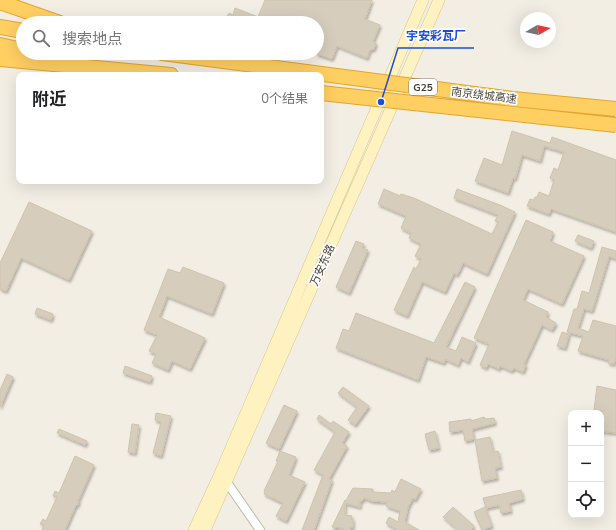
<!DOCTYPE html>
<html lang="zh">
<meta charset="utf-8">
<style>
body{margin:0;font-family:"Nunito Sans","Noto Sans SC",sans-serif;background:#f2f2f2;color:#202124}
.controls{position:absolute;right:12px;bottom:12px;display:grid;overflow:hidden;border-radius:8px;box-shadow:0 4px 16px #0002}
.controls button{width:36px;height:36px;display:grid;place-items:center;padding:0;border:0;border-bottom:1px solid #e0e0e0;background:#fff;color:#202124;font:20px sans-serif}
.compass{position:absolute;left:520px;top:12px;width:36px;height:36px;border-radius:50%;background:#fff;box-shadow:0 4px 16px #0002;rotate:81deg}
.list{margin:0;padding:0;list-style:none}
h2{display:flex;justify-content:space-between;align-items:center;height:52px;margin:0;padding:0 16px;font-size:17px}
h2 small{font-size:13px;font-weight:400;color:#757577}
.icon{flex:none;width:22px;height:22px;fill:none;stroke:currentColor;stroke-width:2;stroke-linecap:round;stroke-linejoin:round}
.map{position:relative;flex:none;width:616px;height:530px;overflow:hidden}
.search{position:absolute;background:#fff;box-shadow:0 4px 16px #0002;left:16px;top:16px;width:308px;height:44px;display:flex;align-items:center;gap:10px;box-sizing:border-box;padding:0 14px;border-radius:22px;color:#757577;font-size:15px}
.panel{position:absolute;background:#fff;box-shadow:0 4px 16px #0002;left:16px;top:72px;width:308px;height:112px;border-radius:8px}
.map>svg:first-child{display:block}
</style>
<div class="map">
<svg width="616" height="530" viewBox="0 0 616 530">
<defs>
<filter id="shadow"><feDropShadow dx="1.5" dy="2.5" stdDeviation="1" flood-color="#0004"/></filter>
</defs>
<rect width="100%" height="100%" fill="#f3eee4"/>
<path fill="#d7cdbc" stroke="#cfc3ac" filter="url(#shadow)" d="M265 0H372L365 19 380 25 373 41 376 43 374 49 370 50 367 58 337 46 332 59 317 54V23H237L226 19 229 13 233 15 235 8 258 17Z
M512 131 550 143 552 137 616 160V232L554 210 551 209 549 214 527 206 530 199 534 200 535 197H537L539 192 549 196 554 180 550 178 554 168 558 170 564 152 544 146 540 161 522 155 515 179 513 178 508 193 475 181 484 158 502 165Z
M384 189 400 196 401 194 414 198 492 234 498 222 495 221 498 215 454 198 457 189 500 205 515 212 487 274 463 263 457 275 454 273 445 292 422 282 407 316 394 310 414 267 416 269 421 259 415 256 421 244 409 238 411 233 401 228 406 216 378 204Z
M29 202 92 231 69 280 21 258 6 291 0 289V263Z
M526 220 553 232 550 241 584 256 562 304 528 289 523 300 548 312 546 317 556 323 552 330 542 325 524 364 526 365 523 372 514 368 512 371 500 366 499 369 488 364 486 368 480 365 489 344 474 338Z
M578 235 594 241 591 248 575 241Z
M356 241 364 244 362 248 368 250 349 293 336 287Z
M602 247 616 251V259L609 256 592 311 584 309 578 328 589 332 593 320 616 326V358L614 364 608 363 609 360 578 351 583 336 567 332 574 309H577L582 291 589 293Z
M183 267 224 283 212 314 167 296 159 317 205 338 190 369 172 361 168 370 152 363 156 354 149 351 157 335 144 330 168 269 180 273Z
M465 282 475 287 446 347 456 351 462 337 476 343 468 362 461 358 458 365 445 359 444 363 426 357 418 380 336 348 343 329 349 331 356 313 434 343Z
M37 308 53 314 51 320 35 314Z
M562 332 569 334 565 348 557 346Z
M125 366 152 376 150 382 123 373Z
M7 374 13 377 0 407V390Z
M597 386 616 390V433L601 431 603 420H601L602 411 594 410Z
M343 387 369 406 355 425 348 420 357 407 338 393Z
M284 405 297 411 279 449 266 443Z
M156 413 171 416 161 456 153 453 161 422 155 420Z
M319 415 331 424 333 421 349 432 342 443 347 446 329 479 332 480 314 530H302L323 475 314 470 335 432 317 419Z
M484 417 485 419 494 418 495 423 472 429 474 439 465 441 463 430 450 432 449 422 471 419V421Z
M132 424 139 425 135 453 128 452Z
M59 429 87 441 85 445 57 433Z
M435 431 439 448 429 450 425 434Z
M490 437 493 452 498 451 501 467 495 468 497 478 482 481 475 440Z
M280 451 296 457 289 475 305 482 286 521 276 516 283 503 264 494 265 492 264 491 278 461H276Z
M75 456 94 465 78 501H79L77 506 76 505 65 530H42L44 525 40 524 43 519 46 521 57 497 53 496 55 491 59 493Z
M401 479 421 489 415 500 413 498 408 507 405 522 419 530H397L386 523 389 517 398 522 400 511 386 506 388 502 372 501 364 498 362 501H360V507L345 503V515L352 516 351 519H353V527H350V530H343V528L332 527 345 500V502L353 488 373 489 372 492 391 493 392 490 395 492Z
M521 490 523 499 509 503 511 511 501 513 499 505 486 508 483 498Z
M453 507 474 526 471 530H458L443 517Z
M485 507 492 526 482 530 474 512Z"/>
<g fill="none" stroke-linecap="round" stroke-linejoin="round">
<g stroke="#c1b9a9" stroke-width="10">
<path id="street" d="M223 479 226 481 260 530"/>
</g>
<g stroke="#d4c492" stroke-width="12">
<path id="secondary" d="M194 530 219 476 423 0
M205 530 439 0"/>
</g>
<g stroke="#e2a52f" stroke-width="16">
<path id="highway" d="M0 2 60 23
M0 27 23 31
M0 45 23 50
M162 53 231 62
M0 59 171 75"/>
</g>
<use href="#street" stroke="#fff" stroke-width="8"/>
<use href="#secondary" stroke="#fff2c1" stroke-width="11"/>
<use href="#highway" stroke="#ffcf62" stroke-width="14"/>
<g stroke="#e2a52f" stroke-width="16" stroke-linecap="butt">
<path id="highway-bridge" d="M231 62 513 99 616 109
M321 93 616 125"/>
</g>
<use href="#highway-bridge" stroke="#ffcf62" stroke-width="14"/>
</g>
<g text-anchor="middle" stroke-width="3.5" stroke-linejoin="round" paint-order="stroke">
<rect fill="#fff" stroke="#7d7971" stroke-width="1" x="409" y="79" width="28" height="16" rx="3"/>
<g font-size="10" font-weight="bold" fill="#453f34">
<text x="423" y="91">G25</text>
</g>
<g font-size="11" fill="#453f34" stroke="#fff">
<text transform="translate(484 95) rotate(7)" y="4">南京绕城高速</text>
<text transform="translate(322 265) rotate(-66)" y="4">万安东路</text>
</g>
</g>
<path fill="none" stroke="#1d4ed8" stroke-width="1.5" d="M381 102L398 48H474"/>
<circle fill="#1d4ed8" stroke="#fff" stroke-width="1.5" cx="381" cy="102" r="4"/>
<g font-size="12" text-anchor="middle" font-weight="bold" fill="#1d4ed8" stroke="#fff" stroke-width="3.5" stroke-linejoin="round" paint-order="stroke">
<text x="436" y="40">宇安彩瓦厂</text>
</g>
</svg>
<div class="controls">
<button>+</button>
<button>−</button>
<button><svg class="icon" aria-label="locate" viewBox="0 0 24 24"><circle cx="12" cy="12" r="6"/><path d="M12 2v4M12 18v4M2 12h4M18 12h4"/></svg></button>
</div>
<svg class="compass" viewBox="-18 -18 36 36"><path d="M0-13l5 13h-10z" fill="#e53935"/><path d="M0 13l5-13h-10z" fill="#757577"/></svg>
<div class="search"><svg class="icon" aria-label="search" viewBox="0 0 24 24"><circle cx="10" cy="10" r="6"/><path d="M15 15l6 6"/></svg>搜索地点</div>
<section class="panel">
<h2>附近<small>0个结果</small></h2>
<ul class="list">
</ul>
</section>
</div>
